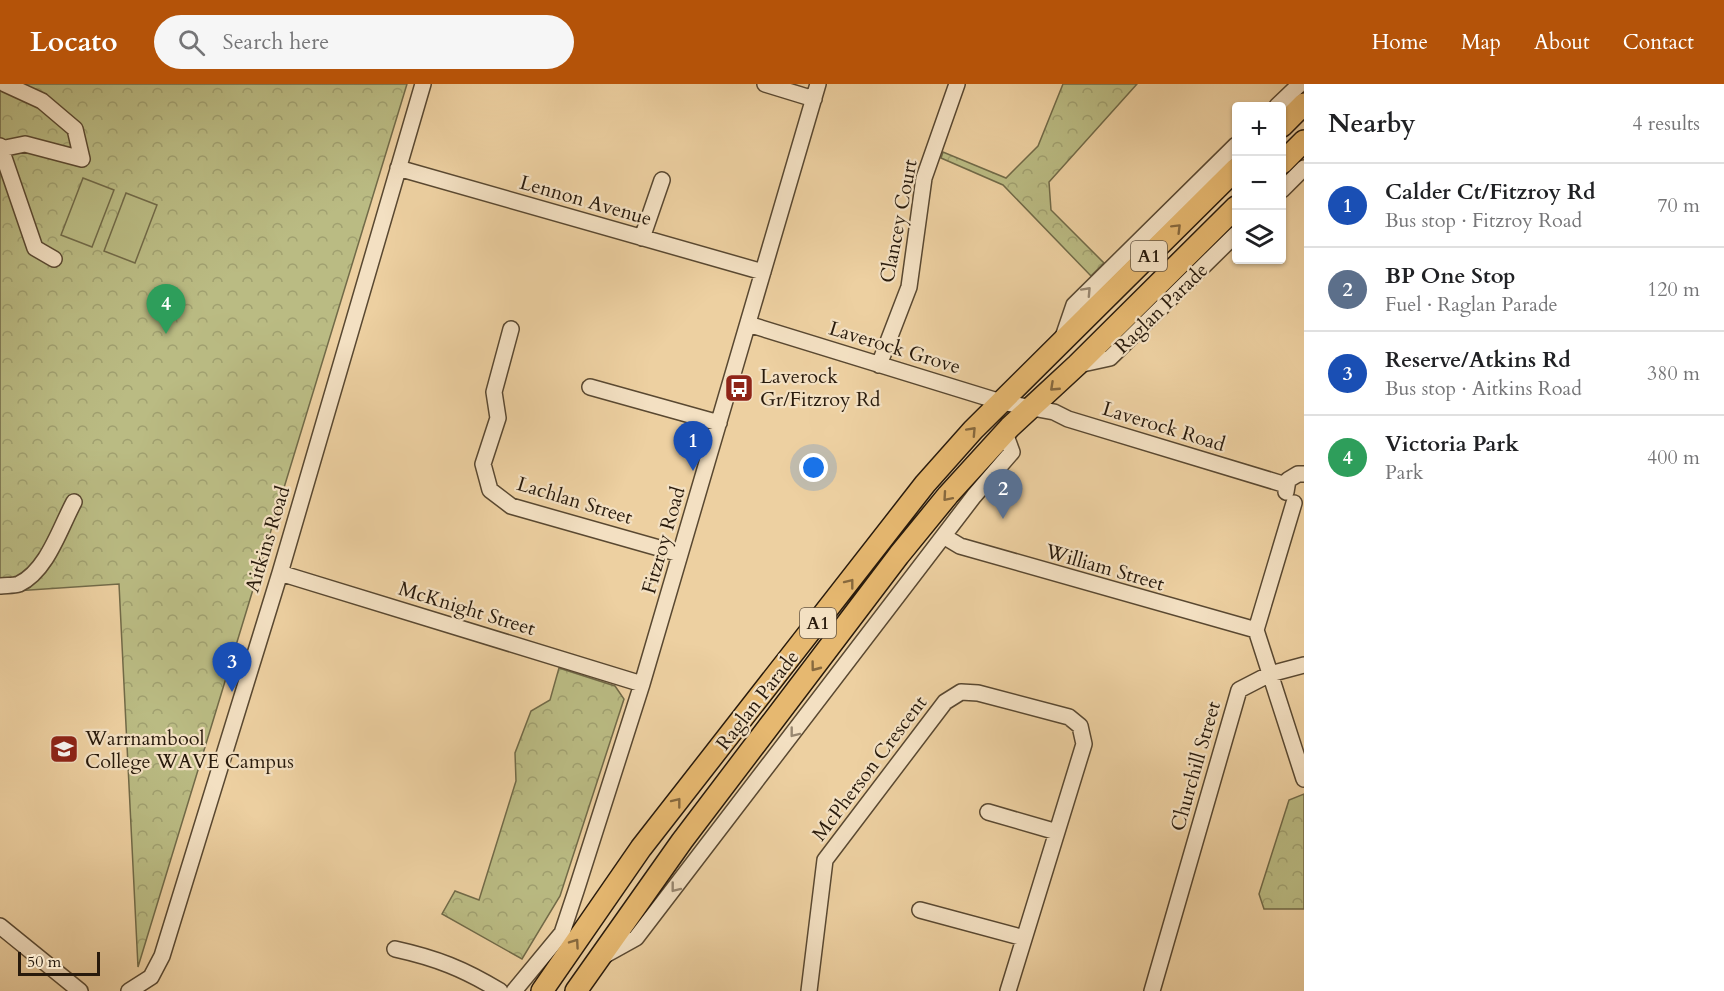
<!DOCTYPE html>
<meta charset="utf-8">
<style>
body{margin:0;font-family:Cardo,serif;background:#f6f6f6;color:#202124}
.controls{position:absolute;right:18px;top:18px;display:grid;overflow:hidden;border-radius:6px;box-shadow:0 2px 4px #0004}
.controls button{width:54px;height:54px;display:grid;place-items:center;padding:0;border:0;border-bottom:2px solid #e0e0e0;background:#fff;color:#202124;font:30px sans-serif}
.scale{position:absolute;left:18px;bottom:15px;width:82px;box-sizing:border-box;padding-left:6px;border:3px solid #281a0c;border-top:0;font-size:16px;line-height:21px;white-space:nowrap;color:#281a0c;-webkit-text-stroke:4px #f3e0c2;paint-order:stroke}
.you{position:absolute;left:814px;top:384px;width:21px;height:21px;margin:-15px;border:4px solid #fff;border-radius:50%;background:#1a73e8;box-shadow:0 0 0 9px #1a73e833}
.badge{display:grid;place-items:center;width:39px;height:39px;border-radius:50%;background:#b45309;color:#fff;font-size:20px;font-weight:700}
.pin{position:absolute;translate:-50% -50px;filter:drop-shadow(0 2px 3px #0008)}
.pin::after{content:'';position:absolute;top:32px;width:21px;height:18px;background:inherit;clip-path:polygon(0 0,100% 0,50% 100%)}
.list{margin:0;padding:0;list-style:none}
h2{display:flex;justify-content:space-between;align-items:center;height:78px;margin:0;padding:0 24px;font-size:26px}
h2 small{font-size:20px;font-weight:400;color:#757577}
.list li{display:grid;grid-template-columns:39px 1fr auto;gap:18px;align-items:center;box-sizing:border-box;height:84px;padding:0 24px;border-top:2px solid #e0e0e0}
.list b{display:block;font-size:22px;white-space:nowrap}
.list p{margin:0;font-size:20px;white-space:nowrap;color:#757577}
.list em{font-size:20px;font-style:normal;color:#757577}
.icon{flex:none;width:33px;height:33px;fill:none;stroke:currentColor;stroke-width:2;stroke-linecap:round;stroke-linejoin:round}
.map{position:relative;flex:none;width:1304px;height:907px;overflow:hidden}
header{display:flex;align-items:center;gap:36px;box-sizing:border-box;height:84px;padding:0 30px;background:#b45309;color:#fff}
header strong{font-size:28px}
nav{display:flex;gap:33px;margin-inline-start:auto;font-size:21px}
.search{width:420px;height:54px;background:#f6f6f6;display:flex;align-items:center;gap:15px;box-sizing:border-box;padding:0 21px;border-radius:33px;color:#757577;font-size:22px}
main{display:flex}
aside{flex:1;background:#fff}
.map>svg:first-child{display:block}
</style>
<header>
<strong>Locato</strong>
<div class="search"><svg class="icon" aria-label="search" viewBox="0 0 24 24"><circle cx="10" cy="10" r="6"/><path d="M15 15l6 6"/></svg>Search here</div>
<nav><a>Home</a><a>Map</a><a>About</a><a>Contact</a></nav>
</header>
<main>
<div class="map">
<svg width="1304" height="907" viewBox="0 0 1304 907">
<defs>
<pattern id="forest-crowns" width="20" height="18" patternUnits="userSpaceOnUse" patternTransform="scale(1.5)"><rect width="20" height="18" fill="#babb83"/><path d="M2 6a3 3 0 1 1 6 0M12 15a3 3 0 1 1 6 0" fill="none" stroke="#a0a070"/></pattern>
</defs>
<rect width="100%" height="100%" fill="#edd0a1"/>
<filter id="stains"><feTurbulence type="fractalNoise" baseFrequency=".00333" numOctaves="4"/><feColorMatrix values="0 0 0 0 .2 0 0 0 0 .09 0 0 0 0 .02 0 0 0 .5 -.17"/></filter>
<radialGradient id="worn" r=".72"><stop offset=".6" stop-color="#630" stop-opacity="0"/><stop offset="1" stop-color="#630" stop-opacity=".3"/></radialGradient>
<path fill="url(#forest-crowns)" stroke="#716a48" stroke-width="1.5" d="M0 0H407L138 883 119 500 0 508Z
M1063 0H1137L1049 98 1051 126 1104 179 1091 192 1003 101 941 74 943 68 1006 94 1038 62Z
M559 584 615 602 624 615 560 812 522 875 442 830 455 807 479 816 516 697 515 669 531 627 550 616Z
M1304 710V825H1264L1259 810 1289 716Z"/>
<path fill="#babb83" stroke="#716a48" stroke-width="1.5" d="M83 94 114 106 92 163 61 151Z
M126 109 157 121 135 179 104 167Z"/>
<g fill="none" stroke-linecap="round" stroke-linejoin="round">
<g stroke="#594831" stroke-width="18">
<path id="minor" d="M765 0 814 15
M1277 22 1300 0
M0 62 35 164 54 175
M1 65 25 60 82 75 75 45 42 17 5 0
M398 84 763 188
M1282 106 1304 84
M642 154 662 96
M748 240 1001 318 1054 328 1068 335 1286 401
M511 245 494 308 498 334 483 380 490 406 511 422 680 470
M1062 256 1074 221 1236 61
M879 281 909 203 924 94 957 0
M1078 281 1110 274 1236 150
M590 303 719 339
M1286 408 1288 396 1298 390H1304
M1294 419 1256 546 1304 695
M945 453 960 462 1256 546
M280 489 642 600
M0 502C6 501 13 502 19 500 47 487 60 444 74 418
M988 728 1057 748
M920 826 1024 854
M0 842 80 907
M395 865C436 874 464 885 500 907
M600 874 636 854 974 412 1012 368 1005 349
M129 907 151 893 162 872 280 489 423 0
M514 907 562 849 576 807 642 600 818 0
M809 907 825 776 945 618 961 608 978 609 1069 633 1080 642 1084 660 1008 907
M1152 907 1239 606 1270 590 1304 581"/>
</g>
<g stroke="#281a0c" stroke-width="24">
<path id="highway" d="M1282 42 1304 20
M1282 79 1304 57
M542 907 641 764 925 400 973 346 1236 85
M576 907 682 757 899 471 948 411 1010 343 1077 281 1236 123"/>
</g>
<use href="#minor" stroke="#f3e0c2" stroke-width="15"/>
<use href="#highway" stroke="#e6b870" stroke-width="21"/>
</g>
<defs><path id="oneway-chevron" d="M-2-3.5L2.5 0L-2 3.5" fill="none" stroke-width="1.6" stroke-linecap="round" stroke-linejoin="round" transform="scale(1.5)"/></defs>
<g stroke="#87693e">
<use href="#oneway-chevron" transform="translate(1177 144) rotate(-45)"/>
<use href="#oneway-chevron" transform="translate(1054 303) rotate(137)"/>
<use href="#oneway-chevron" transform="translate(972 347) rotate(-47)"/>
<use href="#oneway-chevron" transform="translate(947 413) rotate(131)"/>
<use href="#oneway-chevron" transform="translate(850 499) rotate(-52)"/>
<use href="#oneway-chevron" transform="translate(815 583) rotate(127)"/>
<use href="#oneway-chevron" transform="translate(677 718) rotate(-52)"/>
<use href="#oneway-chevron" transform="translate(575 859) rotate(-55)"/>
</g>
<g stroke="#988770">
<use href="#oneway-chevron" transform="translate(1087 207) rotate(-47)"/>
<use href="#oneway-chevron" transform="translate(794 649) rotate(128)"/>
<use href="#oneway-chevron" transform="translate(675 804) rotate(128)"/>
</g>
<defs>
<g id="bus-square" transform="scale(1.5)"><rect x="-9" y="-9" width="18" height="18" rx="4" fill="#8f2418" stroke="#f3e0c2"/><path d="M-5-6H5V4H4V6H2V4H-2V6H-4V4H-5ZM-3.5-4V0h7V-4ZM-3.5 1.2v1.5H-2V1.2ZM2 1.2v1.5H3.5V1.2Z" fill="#fff"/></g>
<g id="school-square" transform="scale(1.5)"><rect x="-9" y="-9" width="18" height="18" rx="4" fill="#8f2418" stroke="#f3e0c2"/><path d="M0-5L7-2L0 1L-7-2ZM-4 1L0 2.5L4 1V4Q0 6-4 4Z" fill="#fff"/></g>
</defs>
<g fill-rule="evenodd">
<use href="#bus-square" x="739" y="304"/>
<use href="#school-square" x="64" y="665"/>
</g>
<g text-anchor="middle" stroke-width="4.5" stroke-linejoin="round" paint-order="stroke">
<g fill="#f3e0c2" stroke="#655543" stroke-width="1.5">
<rect x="1131" y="157" width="36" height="30" rx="4.5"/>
<rect x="800" y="524" width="36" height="30" rx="4.5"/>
</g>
<g font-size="18" font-weight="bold" fill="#281a0c">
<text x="1149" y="178">A1</text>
<text x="818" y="545">A1</text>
</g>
<g font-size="20" fill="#281a0c" stroke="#f3e0c2">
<text transform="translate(586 116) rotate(16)" y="7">Lennon Avenue</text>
<text transform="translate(898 137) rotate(-79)" y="7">Clancey Court</text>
<text transform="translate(1161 224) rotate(-44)" y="7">Raglan Parade</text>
<text transform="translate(895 263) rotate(17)" y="7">Laverock Grove</text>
<text transform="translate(1164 342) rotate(17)" y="7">Laverock Road</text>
<text transform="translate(575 416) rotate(17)" y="7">Lachlan Street</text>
<text transform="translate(267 455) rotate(-73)" y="7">Aitkins Road</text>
<text transform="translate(663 456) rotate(-74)" y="7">Fitzroy Road</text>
<text transform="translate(1105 483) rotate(16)" y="7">William Street</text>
<text transform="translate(467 524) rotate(17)" y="7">McKnight Street</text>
<text transform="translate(757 616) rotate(-52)" y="7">Raglan Parade</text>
<text transform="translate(1195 682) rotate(-74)" y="7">Churchill Street</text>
<text transform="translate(869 684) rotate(-53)" y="7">McPherson Crescent</text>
</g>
<g font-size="20" fill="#281a0c" stroke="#f3e0c2" text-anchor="start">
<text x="760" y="299">Laverock<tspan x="760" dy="23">Gr/Fitzroy Rd</tspan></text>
<text x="85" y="661">Warrnambool<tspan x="85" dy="23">College WAVE Campus</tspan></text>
</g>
</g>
<rect width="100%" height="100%" filter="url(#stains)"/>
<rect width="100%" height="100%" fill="url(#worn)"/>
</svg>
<div class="controls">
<button>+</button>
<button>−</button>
<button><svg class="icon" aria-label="layers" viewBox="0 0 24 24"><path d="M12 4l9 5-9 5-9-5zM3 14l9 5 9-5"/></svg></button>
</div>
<div class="scale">50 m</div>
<div class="you"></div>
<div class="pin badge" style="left:693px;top:387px;background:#1a4fb4">1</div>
<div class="pin badge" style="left:1003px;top:435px;background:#5c6f8a">2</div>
<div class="pin badge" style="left:232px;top:608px;background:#1a4fb4">3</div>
<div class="pin badge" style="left:166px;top:250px;background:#2e9e5b">4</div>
</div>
<aside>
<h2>Nearby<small>4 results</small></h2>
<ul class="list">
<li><span class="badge" style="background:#1a4fb4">1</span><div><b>Calder Ct/Fitzroy Rd</b><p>Bus stop · Fitzroy Road</p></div><em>70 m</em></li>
<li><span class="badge" style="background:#5c6f8a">2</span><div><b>BP One Stop</b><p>Fuel · Raglan Parade</p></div><em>120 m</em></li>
<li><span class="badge" style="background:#1a4fb4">3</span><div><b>Reserve/Atkins Rd</b><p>Bus stop · Aitkins Road</p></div><em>380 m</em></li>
<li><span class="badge" style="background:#2e9e5b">4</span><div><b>Victoria Park</b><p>Park</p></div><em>400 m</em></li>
</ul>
</aside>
</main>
